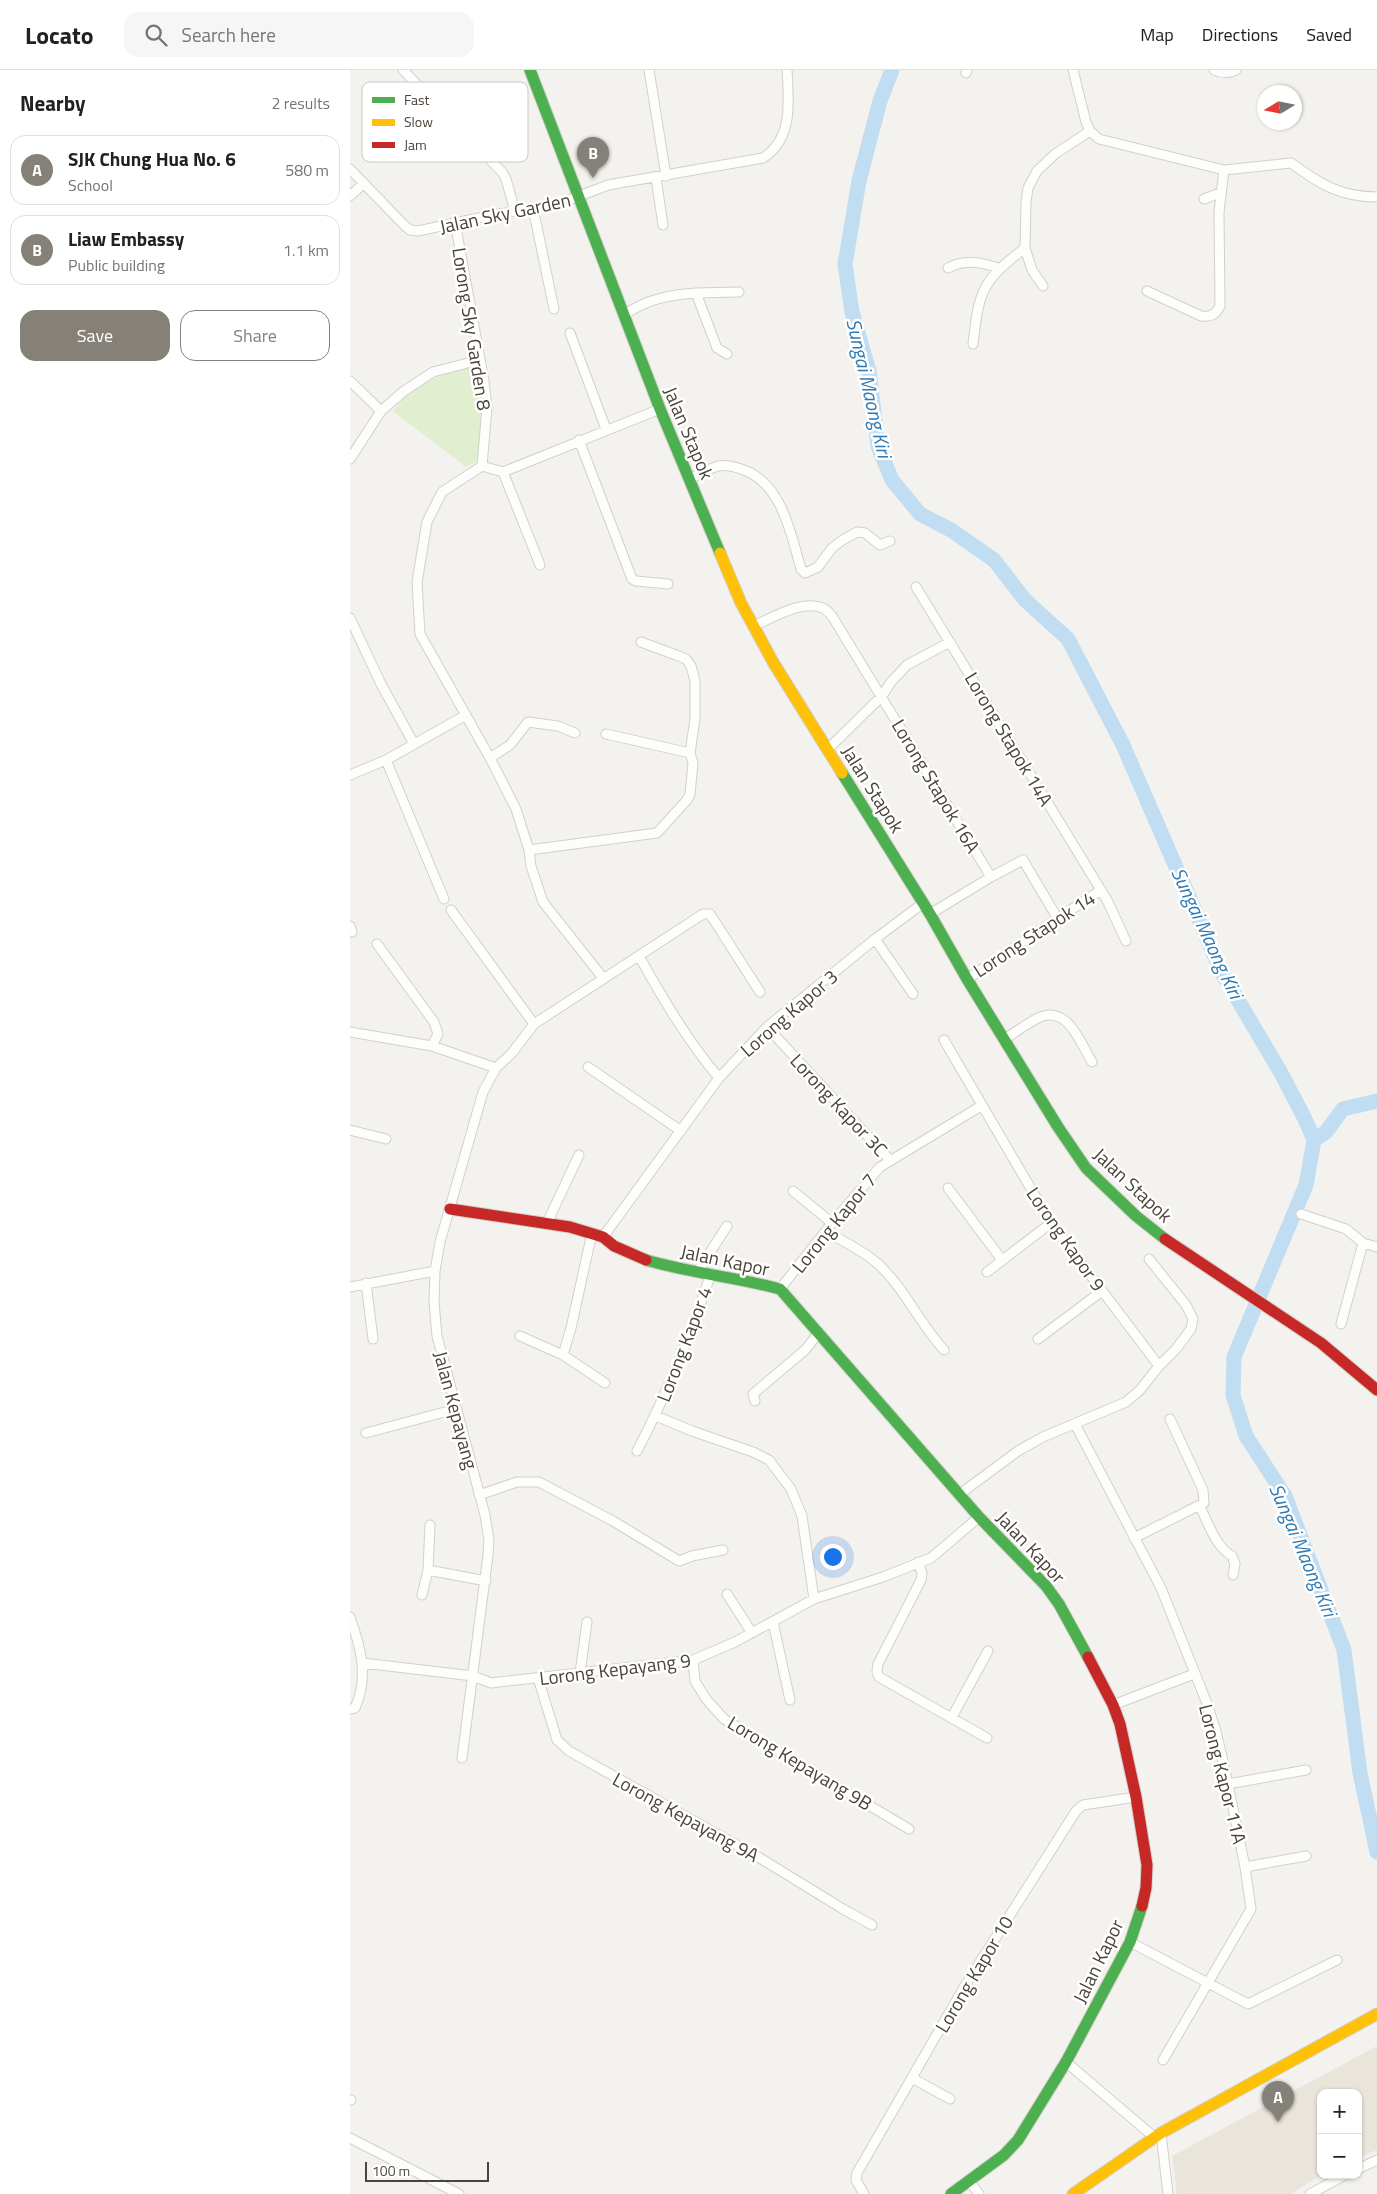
<!DOCTYPE html>
<meta charset="utf-8">
<style>
body{margin:0;font-family:"Titillium Web",sans-serif;background:#f6f6f6;color:#202124}
.controls{position:absolute;right:15px;bottom:15px;display:grid;overflow:hidden;border-radius:10px;box-shadow:0 1px 4px #0004}
.controls button{width:45px;height:45px;display:grid;place-items:center;padding:0;border:0;border-bottom:1px solid #e0e0e0;background:#fff;color:#202124;font:25px sans-serif}
.compass{position:absolute;left:907px;top:15px;width:45px;height:45px;border-radius:50%;background:#fff;box-shadow:0 1px 4px #0004;rotate:260deg}
.scale{position:absolute;left:15px;bottom:12px;width:124px;box-sizing:border-box;padding-left:5px;border:2px solid #4b4439;border-top:0;font-size:14px;line-height:18px;white-space:nowrap;color:#4b4439;-webkit-text-stroke:4px #fff;paint-order:stroke}
.you{position:absolute;left:482px;top:1486px;width:18px;height:18px;margin:-12px;border:4px solid #fff;border-radius:50%;background:#1a73e8;box-shadow:0 0 0 8px #1a73e833}
.badge{display:grid;place-items:center;width:32px;height:32px;border-radius:50%;background:#868178;color:#fff;font-size:16px;font-weight:700}
.pin{position:absolute;translate:-50% -41px;filter:drop-shadow(0 1px 2px #0008)}
.pin::after{content:'';position:absolute;top:26px;width:18px;height:15px;background:inherit;clip-path:polygon(0 0,100% 0,50% 100%)}
.list{margin:0;padding:0;list-style:none}
h2{display:flex;justify-content:space-between;align-items:center;height:65px;margin:0;padding:0 20px;font-size:21px}
h2 small{font-size:16px;font-weight:400;color:#757577}
.list li{display:grid;grid-template-columns:32px 1fr auto;gap:15px;align-items:center;box-sizing:border-box;height:70px;margin:0 10px 10px;padding:0 10px;border:1px solid #e0e0e0;border-radius:15px}
.list b{display:block;font-size:19px;white-space:nowrap}
.list p{margin:0;font-size:16px;white-space:nowrap;color:#757577}
.list em{font-size:16px;font-style:normal;color:#757577}
.actions{display:flex;gap:10px;padding:15px 20px}
.actions a{flex:1;padding:11px 0;border:1px solid #868178;border-radius:15px;text-align:center;font-size:18px;color:#868178}
.actions .main{background:#868178;color:#fff}
.icon{flex:none;width:28px;height:28px;fill:none;stroke:currentColor;stroke-width:2;stroke-linecap:round;stroke-linejoin:round}
.map{position:relative;flex:none;width:1027px;height:2124px;overflow:hidden}
header{display:flex;align-items:center;gap:30px;box-sizing:border-box;height:70px;padding:0 25px;background:#fff;border-bottom:1px solid #e0e0e0}
header strong{font-size:24px}
nav{display:flex;gap:28px;margin-inline-start:auto;font-size:18px}
.search{width:350px;height:45px;background:#f6f6f6;display:flex;align-items:center;gap:12px;box-sizing:border-box;padding:0 18px;border-radius:15px;color:#757577;font-size:19px}
main{display:flex}
aside{flex:1;background:#fff}
.map>svg:first-child{display:block}
</style>
<header>
<strong>Locato</strong>
<div class="search"><svg class="icon" aria-label="search" viewBox="0 0 24 24"><circle cx="10" cy="10" r="6"/><path d="M15 15l6 6"/></svg>Search here</div>
<nav><a>Map</a><a>Directions</a><a>Saved</a></nav>
</header>
<main>
<aside>
<h2>Nearby<small>2 results</small></h2>
<ul class="list">
<li><span class="badge">A</span><div><b>SJK Chung Hua No. 6</b><p>School</p></div><em>580 m</em></li>
<li><span class="badge">B</span><div><b>Liaw Embassy</b><p>Public building</p></div><em>1.1 km</em></li>
</ul>
<div class="actions"><a class="main">Save</a><a>Share</a></div>
</aside>
<div class="map">
<svg width="1027" height="2124" viewBox="0 0 1027 2124">
<rect width="100%" height="100%" fill="#f4f2ee"/>
<path fill="#eae5da" d="M1027 1976V2080L1008 2089V2023H971V2105L941 2124H827L822 2086Z"/>
<path fill="#e1eecf" d="M119 298 130 308 134 337 128 391 116 397 43 341C66 311 84 307 119 298Z"/>
<g fill="none" stroke-linecap="round" stroke-linejoin="round">
<path stroke="#c0ddf1" stroke-width="15" d="M542 0 530 31 509 111 495 194 502 242 519 301 528 376 542 410 570 444 601 460 644 490 675 530 718 569 773 675 872 903 931 1003 955 1049 964 1070 956 1115 884 1287 883 1325 896 1366 935 1426 994 1580 1010 1703 1027 1782
M964 1070 976 1062 993 1039 1027 1031"/>
<g stroke="#d2d0cb" stroke-width="11">
<path id="street" d="M53 0 152 102 156 109 165 141
M299 0 316 106
M723 0 736 52 740 61 749 69 874 100 941 93C970 114 990 127 1027 127
M864 0C871 3 879 4 886 0
M616 3 617 0
M78 74 102 50
M0 99 54 155 60 160 68 161 138 146 211 133 258 115 413 88C443 69 439 32 437 0
M306 108 313 155
M0 126 13 114
M854 129 870 123
M183 138 204 239
M105 152 134 311 137 337 132 396
M598 198C615 189 631 192 648 198
M693 216 682 200 675 178 676 132 678 118 687 101 705 84 740 61
M797 221 851 246C862 247 865 245 870 236L869 142 874 100
M346 223 389 222
M274 245C297 229 319 225 346 223L367 278 377 284
M220 263 256 359
M623 274C629 220 632 211 675 178
M0 311 31 341
M229 370 282 509 286 511 318 514
M0 389 31 341 54 321 83 302 129 290
M132 396 92 422 77 452 67 512 70 564 140 688 166 739 179 780 181 796 193 832 253 908
M132 396 153 402 310 339
M153 402 190 495
M340 409C348 405 358 399 368 396 377 394 386 397 394 400 432 414 441 464 451 499L455 503 468 497 482 478 491 471 507 462 515 463 530 475 540 471
M566 517 757 830 776 871
M0 548 31 614 64 674
M405 555C423 548 452 529 473 538 476 539 479 543 482 546L641 807
M256 664 340 683
M478 679 532 626 541 612 557 595 600 572
M140 688 160 675 178 652 208 656 225 663
M36 690 94 829
M0 705 36 690 116 645
M179 780 307 763 337 730 340 724 343 693 340 683 345 649V611L341 596 336 589 326 585 291 572
M101 840 184 954
M580 844 641 807 673 790 708 849
M0 856 2 862
M525 869 563 924
M27 874 84 952 88 964 82 976
M289 886C313 929 337 970 369 1008
M617 909 751 820
M417 957 540 1090
M0 962 82 976 146 998
M654 969C665 963 676 954 688 948 717 934 730 972 742 992
M594 970 701 1153 809 1296
M238 997 331 1061
M0 1060 36 1069
M598 1118 652 1190
M443 1121 482 1153
M951 1144 996 1159 1013 1173 1027 1177
M197 1153 229 1085
M477 1162C494 1172 512 1180 527 1193 554 1217 569 1253 594 1280
M253 1167 369 1008 417 957 525 869 572 834
M348 1201 377 1156
M637 1202 701 1153
M16 1213 23 1269
M0 1217 85 1201
M430 1219 482 1153 530 1097 631 1036
M991 1254 1013 1173
M170 1266 213 1285 255 1313
M688 1269 752 1221
M213 1285 221 1258 242 1163
M405 1331 403 1324 455 1280 468 1264
M306 1346 342 1361 403 1382 419 1390 441 1419 452 1446 464 1529
M725 1354 811 1518 856 1631 866 1661 878 1714 895 1797 901 1839 813 1990
M16 1363 106 1339
M287 1381C317 1324 341 1264 361 1203
M610 1424 668 1381 693 1367 776 1332 790 1320 809 1296 826 1279 841 1259 843 1249 836 1235 799 1189
M129 1425 167 1412H189L263 1451 329 1491 342 1486 373 1480
M850 1437C859 1454 865 1476 882 1486L885 1494 883 1505
M784 1468 854 1433 853 1420 820 1349
M568 1492 572 1503 571 1510 528 1594 527 1602 529 1607 637 1668
M78 1500 80 1455
M377 1524 402 1563
M72 1525 78 1500 136 1511
M0 1547C11 1578 19 1607 5 1638L0 1639
M423 1552 440 1630
M343 1590 345 1611 356 1629 374 1649 559 1759
M13 1593 123 1606 141 1613 343 1590 385 1572 464 1529 533 1507 581 1488 629 1447
M230 1603 237 1552
M188 1608 207 1670 219 1681 410 1788 493 1839 522 1855
M763 1635 844 1604
M602 1647 638 1581
M112 1688 138 1485 139 1470 135 1445 87 1266 84 1232 85 1201 90 1172 133 1022 146 998 162 983 184 954 353 844H360L410 922
M878 1714 956 1700
M895 1797 956 1786
M780 1872 898 1934 987 1890
M716 1992 804 2067
M562 2008 600 2029
M0 2030H1
M811 2063 818 2124
M0 2068 109 2124
M1008 2099 1027 2090
M619 2111 629 2124
M514 2124 506 2110 507 2103 613 1919 726 1741 733 1735 786 1727
M960 2124 995 2105"/>
</g>
<g stroke="#d3cfc5" stroke-width="13">
<path id="fast" d="M180 0 310 339 370 483
M492 703 580 844 617 909 708 1057 736 1098 786 1146 815 1169
M296 1190C340 1203 386 1207 430 1219L629 1447 696 1516 709 1534 738 1587
M601 2124 654 2085 668 2070 716 1992 780 1872 792 1836"/>
</g>
<g stroke="#d3cfc5" stroke-width="13">
<path id="slow" d="M370 483 391 533 423 592 492 703
M723 2124 811 2063 1027 1944"/>
</g>
<g stroke="#d3cfc5" stroke-width="13">
<path id="jam" d="M100 1139 220 1157 253 1167 264 1176 296 1190
M815 1169 971 1273 1027 1320
M738 1587 763 1635 770 1654 786 1727 797 1795 796 1818 792 1836"/>
</g>
<use href="#street" stroke="#fdfdfc" stroke-width="9"/>
<use href="#fast" stroke="#4caf50" stroke-width="11"/>
<use href="#slow" stroke="#ffc107" stroke-width="11"/>
<use href="#jam" stroke="#c62828" stroke-width="11"/>
</g>
<g text-anchor="middle" stroke-width="5" stroke-linejoin="round" paint-order="stroke">
<g font-size="19" fill="#4b4439" stroke="#fff">
<text transform="translate(155 143) rotate(-12)" y="7">Jalan Sky Garden</text>
<text transform="translate(122 259) rotate(81)" y="7">Lorong Sky Garden 8</text>
<text transform="translate(339 363) rotate(67)" y="7">Jalan Stapok</text>
<text transform="translate(659 669) rotate(59)" y="7">Lorong Stapok 14A</text>
<text transform="translate(586 716) rotate(59)" y="7">Lorong Stapok 16A</text>
<text transform="translate(523 719) rotate(58)" y="7">Jalan Stapok</text>
<text transform="translate(684 864) rotate(-33)" y="7">Lorong Stapok 14</text>
<text transform="translate(439 943) rotate(-41)" y="7">Lorong Kapor 3</text>
<text transform="translate(489 1035) rotate(47)" y="7">Lorong Kapor 3C</text>
<text transform="translate(783 1115) rotate(43)" y="7">Jalan Stapok</text>
<text transform="translate(484 1153) rotate(-51)" y="7">Lorong Kapor 7</text>
<text transform="translate(716 1169) rotate(55)" y="7">Lorong Kapor 9</text>
<text transform="translate(375 1190) rotate(12)" y="7">Jalan Kapor</text>
<text transform="translate(334 1274) rotate(-69)" y="7">Lorong Kapor 4</text>
<text transform="translate(106 1340) rotate(75)" y="7">Jalan Kepayang</text>
<text transform="translate(681 1477) rotate(47)" y="7">Jalan Kapor</text>
<text transform="translate(265 1599) rotate(-7)" y="7">Lorong Kepayang 9</text>
<text transform="translate(450 1693) rotate(31)" y="7">Lorong Kepayang 9B</text>
<text transform="translate(873 1704) rotate(76)" y="7">Lorong Kapor 11A</text>
<text transform="translate(336 1747) rotate(29)" y="7">Lorong Kepayang 9A</text>
<text transform="translate(748 1891) rotate(-64)" y="7">Jalan Kapor</text>
<text transform="translate(624 1904) rotate(-59)" y="7">Lorong Kapor 10</text>
</g>
<g font-size="20" font-style="italic" fill="#2e7ab2" stroke="#fff">
<text transform="translate(519 318) rotate(77)" y="7">Sungai Maong Kiri</text>
<text transform="translate(857 863) rotate(65)" y="7">Sungai Maong Kiri</text>
<text transform="translate(953 1480) rotate(67)" y="7">Sungai Maong Kiri</text>
</g>
</g>
<rect x="12" y="12" width="166" height="80" rx="8" fill="#fff" stroke="#c9c7c4" stroke-width="1"/>
<rect x="22" y="27" width="23" height="6" fill="#4caf50"/>
<rect x="22" y="49" width="23" height="7" fill="#ffc107"/>
<rect x="22" y="72" width="23" height="6" fill="#c62828"/>
<g font-size="14" fill="#4b4439">
<text x="54" y="35">Fast</text>
<text x="54" y="57">Slow</text>
<text x="54" y="80">Jam</text>
</g>
</svg>
<div class="controls">
<button>+</button>
<button>−</button>
</div>
<svg class="compass" viewBox="-18 -18 36 36"><path d="M0-13l5 13h-10z" fill="#e53935"/><path d="M0 13l5-13h-10z" fill="#757577"/></svg>
<div class="scale">100 m</div>
<div class="you"></div>
<div class="pin badge" style="left:928px;top:2052px">A</div>
<div class="pin badge" style="left:243px;top:108px">B</div>
</div>
</main>
